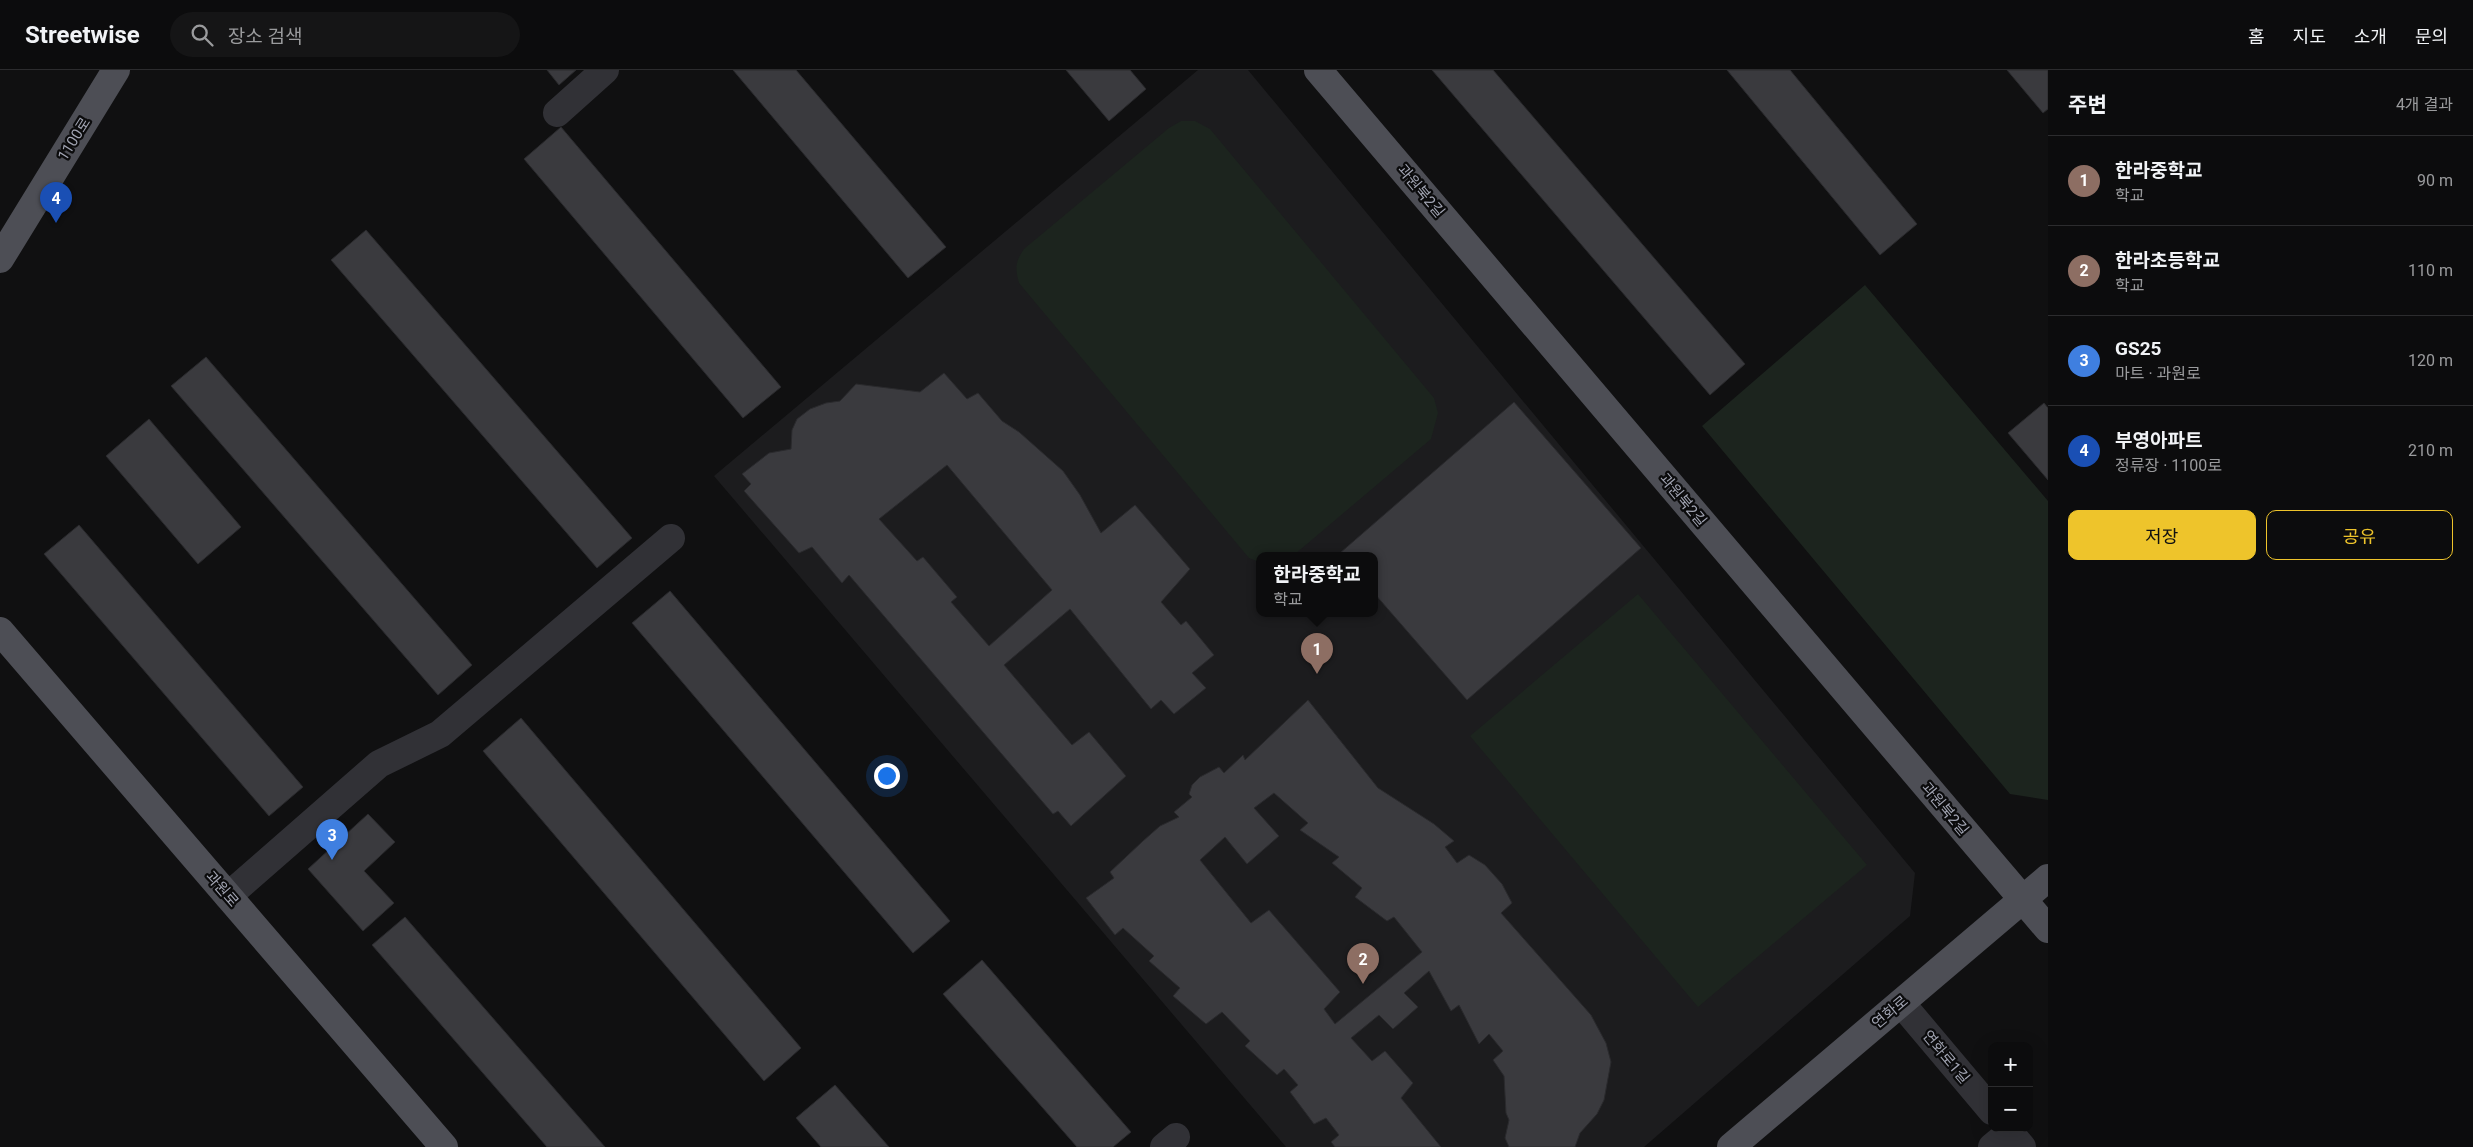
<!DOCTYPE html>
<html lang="ko">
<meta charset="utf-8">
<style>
body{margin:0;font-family:Roboto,"Noto Sans KR",sans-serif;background:#151516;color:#f1f3f6}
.controls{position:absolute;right:15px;bottom:15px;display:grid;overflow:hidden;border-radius:10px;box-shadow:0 5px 20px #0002}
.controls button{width:45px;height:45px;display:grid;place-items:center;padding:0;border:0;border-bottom:1px solid #2c2c2e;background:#0c0c0d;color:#f1f3f6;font:25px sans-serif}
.you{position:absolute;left:886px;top:705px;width:18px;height:18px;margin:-12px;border:4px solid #fff;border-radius:50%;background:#1a73e8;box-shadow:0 0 0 8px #1a73e833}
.badge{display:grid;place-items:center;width:32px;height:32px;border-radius:50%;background:#eec42b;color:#fff;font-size:16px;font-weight:700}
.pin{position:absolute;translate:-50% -41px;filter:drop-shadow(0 1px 2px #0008)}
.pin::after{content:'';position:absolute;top:26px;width:18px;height:15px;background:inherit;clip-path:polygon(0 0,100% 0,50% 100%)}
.popup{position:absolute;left:1256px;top:482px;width:122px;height:65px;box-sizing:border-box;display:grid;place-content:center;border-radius:10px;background:#0c0c0d;filter:drop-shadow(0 1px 4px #0005);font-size:16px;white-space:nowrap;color:#9a9b9d}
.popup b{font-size:19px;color:#f1f3f6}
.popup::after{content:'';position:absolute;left:50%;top:100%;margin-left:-10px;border:10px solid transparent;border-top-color:#0c0c0d}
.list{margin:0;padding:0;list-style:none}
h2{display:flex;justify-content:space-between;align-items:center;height:65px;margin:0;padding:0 20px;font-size:21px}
h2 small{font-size:16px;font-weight:400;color:#9a9b9d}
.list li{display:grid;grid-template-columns:32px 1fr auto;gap:15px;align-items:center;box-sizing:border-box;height:90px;padding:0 20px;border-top:1px solid #2c2c2e}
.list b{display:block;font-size:19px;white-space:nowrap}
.list p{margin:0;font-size:16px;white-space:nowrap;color:#9a9b9d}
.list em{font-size:16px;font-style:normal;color:#9a9b9d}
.actions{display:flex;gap:10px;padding:15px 20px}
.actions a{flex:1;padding:11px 0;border:1px solid #eec42b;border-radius:10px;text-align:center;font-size:18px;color:#eec42b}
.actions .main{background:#eec42b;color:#111}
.icon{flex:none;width:28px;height:28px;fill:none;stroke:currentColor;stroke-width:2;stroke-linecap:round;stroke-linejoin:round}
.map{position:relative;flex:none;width:2048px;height:1077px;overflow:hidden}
header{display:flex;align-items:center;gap:30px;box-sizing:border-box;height:70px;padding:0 25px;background:#0c0c0d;border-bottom:1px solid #2c2c2e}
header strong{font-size:24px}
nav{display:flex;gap:28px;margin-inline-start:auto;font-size:18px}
.search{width:350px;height:45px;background:#151516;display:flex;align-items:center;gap:12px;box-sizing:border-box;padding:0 18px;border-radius:28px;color:#9a9b9d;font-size:19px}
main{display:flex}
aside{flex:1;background:#0c0c0d}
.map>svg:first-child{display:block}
</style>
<header>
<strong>Streetwise</strong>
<div class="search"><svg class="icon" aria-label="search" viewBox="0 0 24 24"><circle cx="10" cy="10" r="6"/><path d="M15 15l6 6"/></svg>장소 검색</div>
<nav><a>홈</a><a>지도</a><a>소개</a><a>문의</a></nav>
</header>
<main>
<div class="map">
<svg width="2048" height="1077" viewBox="0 0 2048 1077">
<rect width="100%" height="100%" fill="#101011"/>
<path fill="#1c1c1e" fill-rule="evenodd" d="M1198 0H1248L1915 803 1910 846 1644 1077H1286L714 406ZM1260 485H1374V543H1260Z"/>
<path fill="#1c241e" d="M1181 51H1195L1210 59 1434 328 1438 343 1431 369 1294 485H1260L1259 492 1249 488 1019 213C1015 198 1015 192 1024 179L1169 58Z
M1865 215 2048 431V730L2010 724 1702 356Z
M1638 524 1867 795 1698 937 1470 666Z"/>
<path fill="#3a3a3e" stroke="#2a2a2d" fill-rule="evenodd" d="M547 0H576L559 15Z
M733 0H796L946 177 908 208Z
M1066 0H1130L1146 19 1109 51Z
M1432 0H1493L1745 294 1710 325Z
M1727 0H1790L1917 154 1880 185Z
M2007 0H2048V39L2043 43Z
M561 57 781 317 743 348 524 89Z
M366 160 632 468 597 498 331 190Z
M206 287 472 595 438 625 171 316Z
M944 303 967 329 978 323 1002 351 1019 362 1063 401 1080 425 1101 463 1135 435 1190 499 1161 532 1181 555 1186 551 1214 585 1192 603 1206 618 1174 644 1161 630 1151 639 1070 539 1004 595 1072 675 1089 662 1126 706 1071 756 1058 741 1053 744 849 505 842 513 812 477 799 483 744 421 751 414 742 404 769 383 791 379 792 360 797 349 810 339 826 333 840 331 856 314 920 322ZM947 395 1052 520 989 576 951 532 957 527 923 487 917 491 879 449Z
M1514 332 1641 478 1467 630 1374 523V485H1342L1340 483Z
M2044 333 2048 338V410L2008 363Z
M149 349 241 457 198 494 106 386Z
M79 455 303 717 269 746 44 484Z
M670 521 950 851 913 883 632 553Z
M1308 630 1378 718 1434 754 1454 771 1445 777 1457 793 1469 785 1485 795 1502 814 1512 833 1501 843 1591 945 1606 973 1611 992 1604 1030 1597 1044 1580 1063 1575 1077H1509L1505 1068 1509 1050 1506 1043 1504 1006 1493 990 1503 981 1489 964 1479 974 1459 935 1451 941 1429 901 1404 923 1418 937 1393 959 1379 945 1351 968 1372 991 1385 981 1413 1013 1401 1028 1441 1077H1335L1331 1072 1339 1065 1326 1048 1314 1054 1290 1022 1298 1015 1284 999 1277 1005 1245 976 1250 971 1222 942 1206 954 1173 926 1180 918 1149 891 1154 886 1123 858 1115 865 1086 828 1114 808 1110 802 1143 771 1160 756 1179 747 1174 742 1192 727 1189 724 1192 715 1200 707 1219 697 1224 703 1243 685 1245 690ZM1274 723 1308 753 1300 760 1339 787 1332 793 1362 818 1355 827 1387 851 1394 847 1422 882 1335 954 1324 939 1340 922 1269 840 1251 853 1200 790 1225 767 1247 794 1279 766 1254 738Z
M521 648 801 978 764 1011 483 681Z
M368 744 395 772 364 801 394 833 363 861 308 799Z
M405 847 605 1077H547L372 875Z
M982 890 1131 1062 1113 1077H1077L943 924Z
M835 1015 889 1077H821L796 1048Z"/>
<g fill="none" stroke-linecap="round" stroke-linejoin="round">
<path stroke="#313136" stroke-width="28" d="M557 43 605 0
M228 826 379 694 440 664 671 468
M1901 933 1992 1041
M2006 1058 2022 1077
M1164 1077 1176 1067
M1992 1077 2010 1062"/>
<path stroke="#4d4e55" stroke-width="28" d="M1318 0 2048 859
M0 189 116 0
M0 561 444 1077
M1731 1077 2048 808"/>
</g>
<g text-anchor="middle" stroke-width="4.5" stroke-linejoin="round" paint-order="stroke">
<g font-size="15" fill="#a1a4b2" stroke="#0b0b0c">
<text transform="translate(74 69) rotate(-58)" y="5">1100로</text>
<text transform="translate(1421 121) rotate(50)" y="5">과원북2길</text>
<text transform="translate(1683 430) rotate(50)" y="5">과원북2길</text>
<text transform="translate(1945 739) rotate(50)" y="5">과원북2길</text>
<text transform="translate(222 819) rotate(49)" y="5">과원로</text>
<text transform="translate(1890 942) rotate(-40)" y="5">연화로</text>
<text transform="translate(1946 987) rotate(50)" y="5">연화로1길</text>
</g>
</g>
</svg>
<div class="controls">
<button>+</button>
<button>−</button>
</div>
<div class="you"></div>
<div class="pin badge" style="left:1317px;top:604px;background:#8d6e63">1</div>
<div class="popup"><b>한라중학교</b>학교</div>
<div class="pin badge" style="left:1363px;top:914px;background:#8d6e63">2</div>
<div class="pin badge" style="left:332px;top:790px;background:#3f7fe0">3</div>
<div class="pin badge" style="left:56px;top:153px;background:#1a4fb4">4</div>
</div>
<aside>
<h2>주변<small>4개 결과</small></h2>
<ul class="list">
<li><span class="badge" style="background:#8d6e63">1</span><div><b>한라중학교</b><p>학교</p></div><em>90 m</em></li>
<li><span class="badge" style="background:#8d6e63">2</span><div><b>한라초등학교</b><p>학교</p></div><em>110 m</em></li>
<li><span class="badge" style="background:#3f7fe0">3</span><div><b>GS25</b><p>마트 · 과원로</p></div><em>120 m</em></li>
<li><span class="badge" style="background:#1a4fb4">4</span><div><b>부영아파트</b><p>정류장 · 1100로</p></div><em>210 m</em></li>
</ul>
<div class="actions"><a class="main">저장</a><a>공유</a></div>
</aside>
</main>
